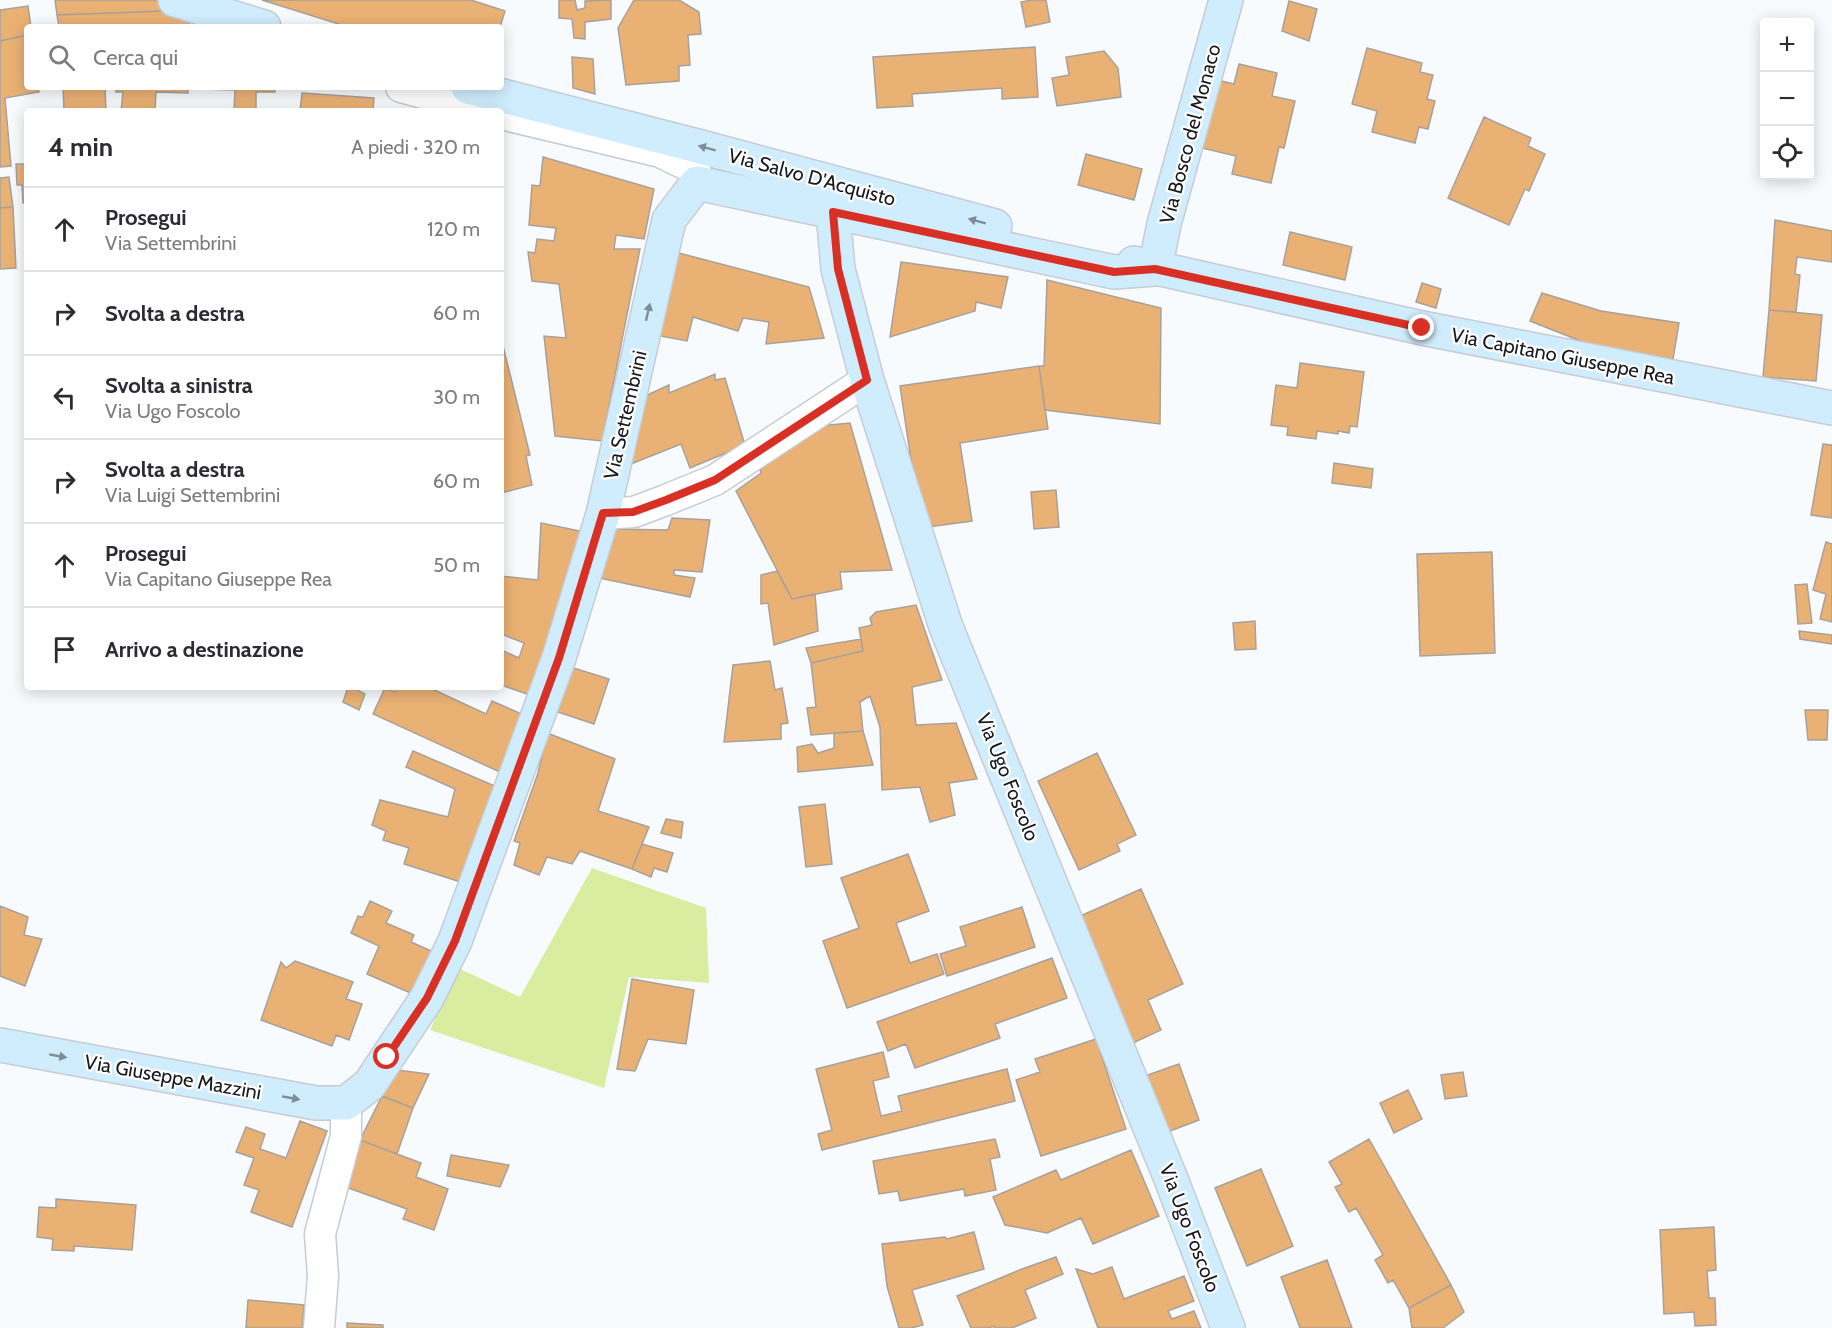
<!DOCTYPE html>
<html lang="it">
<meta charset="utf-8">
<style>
body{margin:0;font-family:Cabin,sans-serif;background:#f2f2f3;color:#2b2b33}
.controls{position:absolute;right:18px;top:18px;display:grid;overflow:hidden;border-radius:6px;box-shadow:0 3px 15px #0003}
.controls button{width:54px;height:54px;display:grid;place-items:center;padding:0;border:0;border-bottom:2px solid #e1e1e2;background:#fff;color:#2b2b33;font:30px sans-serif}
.stop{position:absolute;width:18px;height:18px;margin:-14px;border:4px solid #d93025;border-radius:50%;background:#fff}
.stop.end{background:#d93025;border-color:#fff;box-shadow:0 2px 6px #0008}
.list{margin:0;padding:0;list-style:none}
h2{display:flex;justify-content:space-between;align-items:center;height:78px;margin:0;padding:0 24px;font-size:26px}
h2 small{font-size:20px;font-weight:400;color:#7c7c81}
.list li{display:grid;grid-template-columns:39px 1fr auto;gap:18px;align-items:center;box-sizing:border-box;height:84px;padding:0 24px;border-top:2px solid #e1e1e2}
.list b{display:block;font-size:22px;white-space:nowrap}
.list p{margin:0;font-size:20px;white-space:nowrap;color:#7c7c81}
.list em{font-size:20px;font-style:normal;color:#7c7c81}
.icon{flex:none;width:33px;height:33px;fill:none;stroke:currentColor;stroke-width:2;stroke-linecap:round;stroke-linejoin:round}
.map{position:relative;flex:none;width:1832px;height:1328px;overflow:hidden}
.search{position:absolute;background:#fff;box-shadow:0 3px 15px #0003;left:24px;top:24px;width:480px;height:66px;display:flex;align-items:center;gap:15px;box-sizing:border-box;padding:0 21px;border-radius:6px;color:#7c7c81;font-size:22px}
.panel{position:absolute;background:#fff;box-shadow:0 3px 15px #0003;left:24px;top:108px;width:480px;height:582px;border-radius:6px}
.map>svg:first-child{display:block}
</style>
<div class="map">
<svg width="1832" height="1328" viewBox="0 0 1832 1328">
<rect width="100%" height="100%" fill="#f8fbfe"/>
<path fill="#d9eda0" d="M592 868 706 908 709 983 629 977 604 1088 430 1030 458 968 520 997Z"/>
<path fill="#eab174" stroke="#a8a19b" stroke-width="1.5" d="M55 0H166L165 11 57 15Z
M262 0H471L505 11 500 27H348Z
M559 0H575L577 10 585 8V1L611 0V19L585 22V39L574 38 572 19 559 18Z
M634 0H679L699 12 701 34 688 35 690 65 679 66V81L626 85 618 28Z
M1032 0H1046L1050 22 1026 27 1021 2Z
M1289 1 1317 9 1309 41 1282 31Z
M28 6 31 27H27V35L0 41V10Z
M165 11H190L189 27H59L57 15Z
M27 35V87H38L39 92 5 98 11 166 0 167V41Z
M1035 47 1038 97 1002 99V88L912 94 913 106 877 108 873 57Z
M1367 48 1422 63 1420 72 1433 75 1427 99 1435 101 1428 129 1419 127 1415 143 1372 132 1377 111 1352 104Z
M1104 51 1118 68 1121 97 1057 106 1052 78 1069 75 1066 57Z
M572 57 593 59 595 94 573 88Z
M1239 64 1277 73 1272 96 1295 101 1284 148 1279 147 1271 183 1232 174 1236 156 1202 148 1217 80 1234 84Z
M63 87H105L106 111H64Z
M116 87H188V93L156 92 155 111H121L123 92H116Z
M204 87H275V92H256V111L234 110 235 90 204 89Z
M302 93 374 98 373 111H300Z
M1484 117 1531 138 1528 146 1545 154 1529 191 1525 189 1509 225 1448 198Z
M1086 154 1142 169 1134 200 1078 185Z
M543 157 654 189 644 239 616 235 614 249H640L602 441 555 436 544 336 566 338 559 284 532 281 528 252 535 253 537 239 554 241 556 228 529 225 532 185 540 186Z
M16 164H27V202L23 203 22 185H17Z
M9 177 13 207 0 208V178Z
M13 207 16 268 0 269V208Z
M1775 220 1832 231V262L1797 257 1795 274 1800 275 1796 312 1769 310Z
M1290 232 1352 247 1345 280 1283 265Z
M675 252 809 287 824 338 766 344 769 322 743 318 738 331 693 317 687 341 655 335Z
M901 262 1008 277 1001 308 976 302 975 311 890 337Z
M1047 280 1161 308 1160 424 1045 410 1039 366H1044Z
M1422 283 1441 289 1436 308 1416 302Z
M1542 293 1601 311 1679 323 1673 359 1593 346 1530 321Z
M1769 310 1822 315 1816 381 1763 377Z
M501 346H503L530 455 526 456 532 485 501 493Z
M1300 363 1364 372 1357 427 1350 426 1349 433 1338 431V434L1317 431 1316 439 1287 435 1288 427 1271 425 1276 385 1297 388Z
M1039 366 1048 429 960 443 972 521 921 528 900 386Z
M715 374V380L725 378 745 445 690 468 681 444 626 466 645 396 669 385V393Z
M850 423 892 570 840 572 842 589 792 599 736 491 761 473 758 462 819 426Z
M1823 444 1832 445V518L1811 515Z
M1334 463 1373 469 1371 488 1332 483Z
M1056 490 1059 527 1034 529 1031 492Z
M672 518 710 520 702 572 674 570V575L695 578 690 597 599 578 614 529 668 530Z
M541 523 580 531 557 621 530 695 501 685V650L519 658 524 643 501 634V576L538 580Z
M1826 542 1832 544V622L1820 619 1826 594 1813 590Z
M1492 552 1495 653 1420 656 1417 554Z
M777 571 792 599 815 594 818 631 774 645 768 603 761 604V575Z
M1807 584 1812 623 1798 624 1795 585Z
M916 605 942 680 912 687 916 725 956 723 977 779 949 783 955 815 930 822 920 787 882 790 880 727 870 696 860 702 863 731 811 735 807 708 816 707 811 663 863 651 859 628 872 625 870 618 876 612Z
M1255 621 1256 649 1235 650 1233 623Z
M1799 631 1832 635V644L1800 639Z
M861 639 863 651 811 663 806 648Z
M770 661 775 690 782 688 788 723 781 724V739L724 742 733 665Z
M567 666 609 679 594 724 552 710Z
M348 687H352L365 694 359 710 343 702Z
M397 687H428L486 714 492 701 526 716 500 772 373 714 385 688 395 692Z
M1805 710H1828L1827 740H1808Z
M863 731 873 765 798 772 797 747 812 744 818 753 834 748V733Z
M547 733 615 759 598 811 649 827 632 869 580 851 572 864 547 857 539 875 514 865 520 843 514 841 538 773Z
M413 751 497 787 467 884 404 864 409 848 383 840 386 831 372 825 380 800 448 817 455 789 406 767Z
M1097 753 1136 835 1117 844 1120 851 1079 870 1038 781Z
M825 804 832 864 806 867 799 807Z
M666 819 683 822 681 838 661 833Z
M642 844 673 853 667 872 654 868 651 877 632 869Z
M908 854 929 911 896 923 910 963 937 954 944 974 847 1008 823 941 859 928 841 878Z
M1141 889 1183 984 1148 1000 1161 1030 1133 1043 1076 918Z
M370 901 392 911 386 923 414 935 411 942 440 955 422 998 367 974 379 946 351 933 358 916 363 917Z
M0 906 28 917 24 935 42 939 25 986 0 976Z
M1022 907 1035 947 947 976 940 954 966 946 960 927Z
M1052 958 1067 998 995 1024 1000 1038 915 1068 906 1044 888 1051 877 1022Z
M295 961 353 982 346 999 362 1004 349 1040 336 1035 332 1046 261 1020 281 962 286 968Z
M632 979 694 990 686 1044 648 1039 635 1071 617 1069Z
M1096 1039 1126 1129 1041 1156 1016 1080 1040 1072 1035 1059Z
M883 1052 889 1077 873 1081 881 1116 902 1111 898 1096 1007 1069 1015 1101 822 1150 818 1134 832 1130 816 1069Z
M1179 1064 1199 1120 1165 1133 1145 1076Z
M397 1070 429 1074 413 1108 382 1096Z
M1463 1072 1467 1096 1445 1099 1441 1075Z
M1408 1090 1422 1119 1394 1133 1380 1103Z
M382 1096 413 1108 397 1154 360 1140Z
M300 1121 327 1131 292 1227 251 1212 259 1190 244 1185 254 1158 236 1152 246 1127 265 1134 260 1149 286 1158Z
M995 1139 1000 1157 990 1159 996 1190 965 1196 964 1189 900 1201 898 1191 879 1194 873 1161Z
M1369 1139 1451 1285 1409 1308 1393 1280 1388 1283 1375 1260 1383 1255 1356 1208 1349 1212 1335 1187 1342 1184 1329 1162Z
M360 1140 421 1163 416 1177 448 1189 434 1230 403 1219 407 1209 343 1186Z
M1131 1150 1159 1216 1093 1244 1081 1218 1047 1233 1005 1225 993 1197 1056 1170 1061 1180Z
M451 1155 509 1165 500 1187 447 1176Z
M1261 1169 1293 1246 1247 1266 1215 1188Z
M56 1199 136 1205 132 1250 74 1246V1251L52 1250 53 1239 37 1237 39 1207 56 1208Z
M1714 1227 1716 1270 1707 1271 1709 1298H1715L1716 1325 1695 1326 1694 1312 1664 1314 1660 1230Z
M974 1232 984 1269 912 1290 923 1325 911 1328H899L887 1286 882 1244 945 1237 947 1239Z
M1056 1257 1063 1274 1025 1290 1036 1318 1012 1328H994L993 1326 989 1328H971L957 1296 1022 1269Z
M1327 1260 1352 1328H1300L1281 1277Z
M1112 1267 1124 1299 1184 1276 1194 1301 1168 1311 1172 1319 1194 1311 1201 1328H1098L1076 1269 1093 1274Z
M1451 1285 1464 1312 1443 1328H1412L1409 1308Z
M248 1300 304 1305 302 1328H246Z
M347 1323 383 1325V1328H347Z"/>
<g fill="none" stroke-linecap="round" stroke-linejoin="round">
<g stroke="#c7cbd4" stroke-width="33">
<path id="street" d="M401 87 490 111
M501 114 660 152 695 169 697 183
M603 514 634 512 666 500 715 480 867 380
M319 1328 323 1276 320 1234 346 1136V1103"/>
</g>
<g stroke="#c7cbd4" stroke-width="36">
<path id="secondary" d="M175 0 264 27
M468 87 701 147 995 226
M833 212 838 269 867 380 946 627 1171 1179 1228 1328
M1134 263 1422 328 1832 408
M1155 269 1164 224 1226 0
M0 1045 316 1103H346L369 1085 427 998 455 941 559 658 603 514 669 220 697 183 1114 272 1155 269"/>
</g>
<use href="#street" stroke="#fff" stroke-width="30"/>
<use href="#secondary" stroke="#d0edfd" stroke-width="33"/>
</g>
<defs><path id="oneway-solid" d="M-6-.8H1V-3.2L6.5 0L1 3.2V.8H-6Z" transform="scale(1.5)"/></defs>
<g fill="#7d8e98">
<use href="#oneway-solid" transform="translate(707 148) rotate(-165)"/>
<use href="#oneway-solid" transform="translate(977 221) rotate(-165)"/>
<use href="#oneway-solid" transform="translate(648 312) rotate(-77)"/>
<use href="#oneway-solid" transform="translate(58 1056) rotate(10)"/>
<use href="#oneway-solid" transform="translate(291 1098) rotate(10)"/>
</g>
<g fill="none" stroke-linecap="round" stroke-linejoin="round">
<path stroke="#d93025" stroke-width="8" d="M387 1057 427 998 455 941 559 658 603 513 633 512 666 500 715 480 867 380 838 269 833 212 1114 272 1155 269 1422 328"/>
</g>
<g text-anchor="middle" stroke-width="4.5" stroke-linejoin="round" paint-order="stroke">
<g font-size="20" fill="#181a1d" stroke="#fff">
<text transform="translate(1190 134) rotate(-75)" y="7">Via Bosco del Monaco</text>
<text transform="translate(812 177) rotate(15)" y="7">Via Salvo D'Acquisto</text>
<text transform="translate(1563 356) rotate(11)" y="7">Via Capitano Giuseppe Rea</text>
<text transform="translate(625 415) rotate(-77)" y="7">Via Settembrini</text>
<text transform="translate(1008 777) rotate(68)" y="7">Via Ugo Foscolo</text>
<text transform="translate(173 1077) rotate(10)" y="7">Via Giuseppe Mazzini</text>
<text transform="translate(1190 1228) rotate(69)" y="7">Via Ugo Foscolo</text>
</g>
</g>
</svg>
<div class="controls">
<button>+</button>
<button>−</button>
<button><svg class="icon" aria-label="locate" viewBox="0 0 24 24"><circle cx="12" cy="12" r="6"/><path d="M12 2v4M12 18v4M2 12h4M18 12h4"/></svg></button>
</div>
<div class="stop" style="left:387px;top:1057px"></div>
<div class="stop end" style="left:1422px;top:328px"></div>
<div class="search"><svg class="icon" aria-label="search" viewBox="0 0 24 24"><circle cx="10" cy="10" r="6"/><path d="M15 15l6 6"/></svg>Cerca qui</div>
<section class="panel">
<h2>4 min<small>A piedi · 320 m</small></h2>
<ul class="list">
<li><svg class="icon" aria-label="ahead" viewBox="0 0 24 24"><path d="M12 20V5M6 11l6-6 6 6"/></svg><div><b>Prosegui</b><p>Via Settembrini</p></div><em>120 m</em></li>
<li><svg class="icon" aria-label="right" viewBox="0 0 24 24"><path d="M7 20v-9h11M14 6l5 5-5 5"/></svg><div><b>Svolta a destra</b></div><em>60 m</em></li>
<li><svg class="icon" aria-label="left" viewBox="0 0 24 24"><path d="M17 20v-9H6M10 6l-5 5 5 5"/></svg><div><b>Svolta a sinistra</b><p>Via Ugo Foscolo</p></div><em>30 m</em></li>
<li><svg class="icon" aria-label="right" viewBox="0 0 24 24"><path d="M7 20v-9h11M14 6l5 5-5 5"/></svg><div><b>Svolta a destra</b><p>Via Luigi Settembrini</p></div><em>60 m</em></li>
<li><svg class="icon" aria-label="ahead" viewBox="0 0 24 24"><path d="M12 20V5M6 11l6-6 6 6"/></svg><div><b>Prosegui</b><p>Via Capitano Giuseppe Rea</p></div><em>50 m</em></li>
<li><svg class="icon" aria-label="arrive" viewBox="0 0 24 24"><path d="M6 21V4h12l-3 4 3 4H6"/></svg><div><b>Arrivo a destinazione</b></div></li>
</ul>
</section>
</div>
